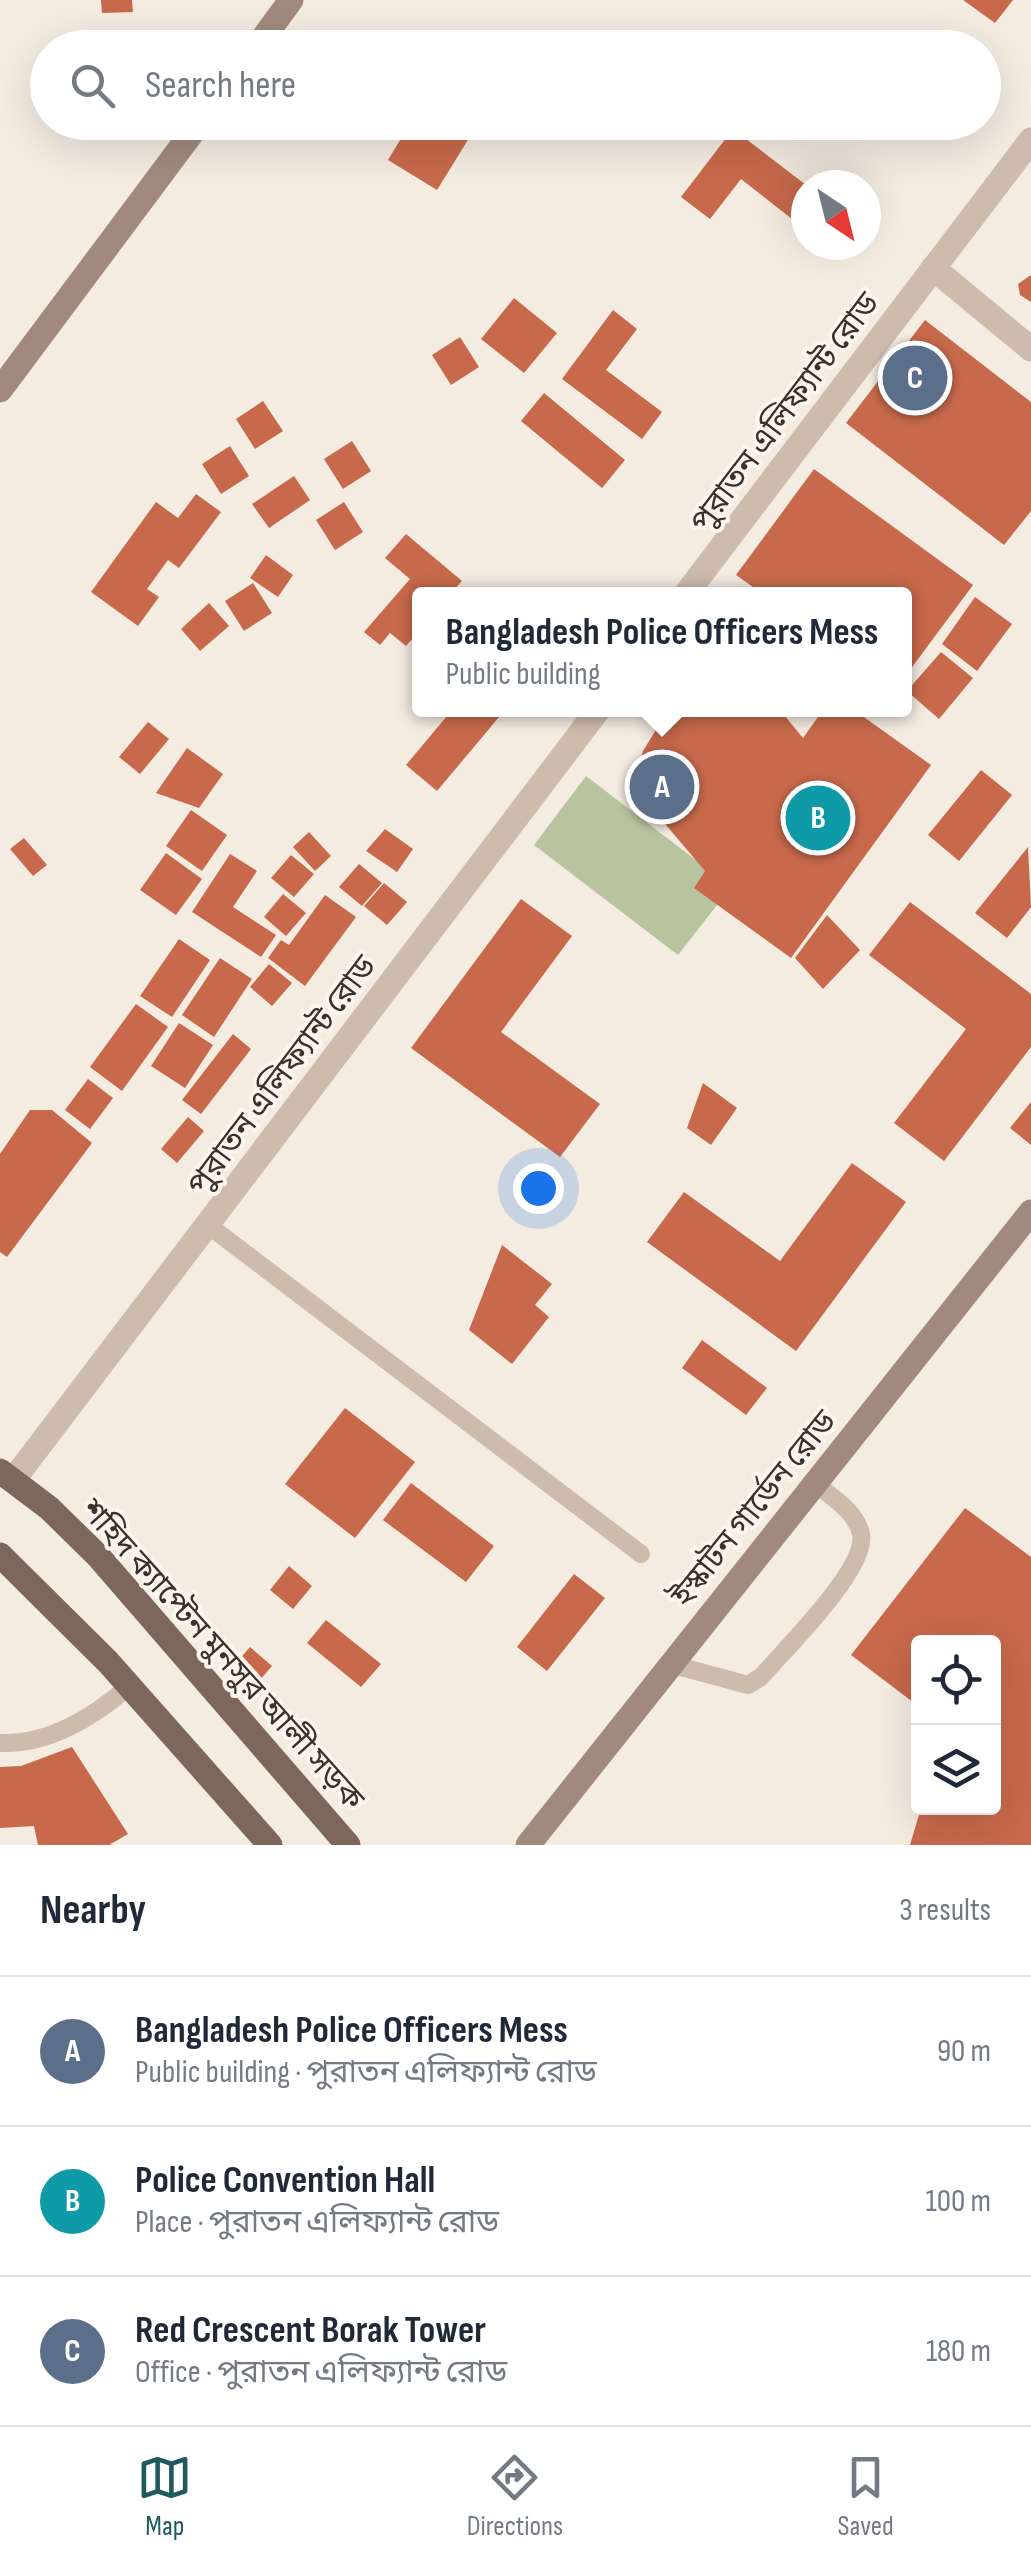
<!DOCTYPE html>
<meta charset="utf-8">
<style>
body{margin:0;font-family:"Sofia Sans Condensed","Noto Sans Bengali",sans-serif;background:#f2f2f3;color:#1f2937}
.controls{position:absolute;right:30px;bottom:30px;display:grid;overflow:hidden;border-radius:10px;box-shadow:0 10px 40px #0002}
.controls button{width:90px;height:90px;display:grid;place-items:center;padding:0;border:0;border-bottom:2px solid #e0e1e3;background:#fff;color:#1f2937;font:50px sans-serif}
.compass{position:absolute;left:791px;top:170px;width:90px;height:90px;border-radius:50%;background:#fff;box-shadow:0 10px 40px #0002;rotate:145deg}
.you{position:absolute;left:538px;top:1188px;width:35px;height:35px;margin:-25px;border:8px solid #fff;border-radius:50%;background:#1a73e8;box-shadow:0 0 0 15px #1a73e833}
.badge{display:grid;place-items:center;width:65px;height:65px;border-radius:50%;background:#1f5a5e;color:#fff;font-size:32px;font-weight:700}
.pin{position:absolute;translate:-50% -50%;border:5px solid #fff;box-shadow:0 2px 10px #0006}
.popup{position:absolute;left:412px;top:587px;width:500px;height:130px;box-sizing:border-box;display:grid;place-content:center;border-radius:10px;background:#fff;filter:drop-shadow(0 2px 8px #0005);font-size:32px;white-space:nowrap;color:#747a83}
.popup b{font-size:38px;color:#1f2937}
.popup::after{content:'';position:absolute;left:50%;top:100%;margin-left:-20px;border:20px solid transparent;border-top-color:#fff}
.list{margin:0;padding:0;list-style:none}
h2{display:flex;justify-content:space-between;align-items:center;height:130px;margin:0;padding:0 40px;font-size:42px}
h2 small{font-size:32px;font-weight:400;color:#747a83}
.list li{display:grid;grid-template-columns:65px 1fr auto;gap:30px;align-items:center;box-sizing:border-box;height:150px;padding:0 40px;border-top:2px solid #e0e1e3}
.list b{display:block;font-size:38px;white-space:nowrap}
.list p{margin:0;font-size:32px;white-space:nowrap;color:#747a83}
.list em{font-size:32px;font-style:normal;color:#747a83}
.icon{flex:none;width:55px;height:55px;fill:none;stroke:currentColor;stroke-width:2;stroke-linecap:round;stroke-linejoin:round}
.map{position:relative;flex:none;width:1031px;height:1845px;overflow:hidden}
.search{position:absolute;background:#fff;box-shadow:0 10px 40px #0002;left:30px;right:30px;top:30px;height:110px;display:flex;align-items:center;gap:25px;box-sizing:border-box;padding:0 35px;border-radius:55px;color:#747a83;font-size:38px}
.sheet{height:580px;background:#fff}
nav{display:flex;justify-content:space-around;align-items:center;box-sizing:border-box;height:140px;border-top:2px solid #e0e1e3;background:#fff;font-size:28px;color:#747a83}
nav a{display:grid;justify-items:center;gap:5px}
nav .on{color:#1f5a5e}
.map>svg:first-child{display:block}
</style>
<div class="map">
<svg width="1031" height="1845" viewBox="0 0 1031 1845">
<rect width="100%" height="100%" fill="#f4ebe1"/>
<path fill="#b8c4a0" d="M586 776 731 887 678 955 534 845Z"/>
<path fill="#c8694b" d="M101 0H132L133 12 102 13Z
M963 0H1013L995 23Z
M467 31 493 48H457Z
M411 122H479L437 190 388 160Z
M733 129 806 185V230L741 179 710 219 681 197Z
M1031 275V302L1020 295 1018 284Z
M514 298 557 333 524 373 481 339Z
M613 310 637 329 606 370 662 412 642 439 562 379Z
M925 320 1031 402V511L1004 545 846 423Z
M460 337 479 367 451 385 432 355Z
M544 393 625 460 602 488 521 421Z
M263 401 283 431 255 449 236 419Z
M352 441 371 471 343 489 324 459Z
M230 446 249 476 221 494 202 464Z
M814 469 973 585 904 678V594H763L736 575Z
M294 476 310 500 269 528 252 504Z
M196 494 221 512 179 568 168 560 147 589 159 597 138 626 91 592 156 502 178 518Z
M344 502 363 532 335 550 316 520Z
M406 534 462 581 450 594H420V630L406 646 390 633 380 645 364 632 410 579 385 558Z
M266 555 293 575 278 597 250 578Z
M253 583 272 613 244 631 225 601Z
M975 597 1012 624 977 671 942 644Z
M209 603 229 626 200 651 181 629Z
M941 652 973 678 939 719 907 691Z
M452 710H505L437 791 406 765Z
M668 710H780L803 738 823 710H854L931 765 791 958 694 888 705 871 633 786 643 751Z
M148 722 169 739 140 774 119 757Z
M187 748 223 774 199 808 156 793Z
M981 770 1012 795 959 861 928 835Z
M191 810 227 835 202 871 166 846Z
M385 829 413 849 397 872 366 851Z
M309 832 331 856 315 871 293 847Z
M24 838 47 865 33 876 10 849Z
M1028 847 1031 907 1007 938 975 913Z
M166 853 202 879 176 915 140 890Z
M230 854 257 871 233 907 276 935 261 957 192 912Z
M291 855 314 874 294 897 271 878Z
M359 864 382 883 362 906 339 887Z
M384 883 407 902 387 925 364 906Z
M283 894 306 913 286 936 264 917Z
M325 895 356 917 305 986 268 958 281 940 289 945Z
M521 899 572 936 501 1032 600 1104 560 1157 411 1048Z
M910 902 1031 994V1047L944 1161 894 1123 966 1029 869 955Z
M827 915 860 950 823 989 795 958Z
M179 939 210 960 172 1017 140 996Z
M220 958 252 979 214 1037 182 1015Z
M269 964 292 983 272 1006 250 987Z
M136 1004 168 1027 122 1091 90 1067Z
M179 1023 213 1045 185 1088 151 1066Z
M233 1034 251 1049 201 1114 182 1100Z
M88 1079 113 1098 90 1129 65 1110Z
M703 1083 737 1108 711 1145 687 1128Z
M1031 1102V1145L1010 1128Z
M30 1110H52L92 1143 7 1257 0 1252V1154Z
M188 1117 204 1131 177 1163 161 1149Z
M852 1163 906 1202 796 1351 647 1242 684 1192 780 1261Z
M502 1245 552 1284 535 1305 549 1317 512 1364 469 1330Z
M702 1340 767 1388 746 1415 682 1368Z
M345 1408 415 1462 355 1538 285 1484Z
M411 1483 494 1546 466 1582 383 1520Z
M965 1508 1031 1557V1845H910L921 1808H994V1642H918V1706L851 1655Z
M289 1566 312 1586 293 1609 270 1590Z
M574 1574 605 1598 547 1671 517 1647Z
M326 1620 381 1664 361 1687 307 1643Z
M250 1647 272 1666 252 1689 230 1670Z
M72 1747 128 1834 109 1845H38L34 1826 0 1828V1767L21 1766Z"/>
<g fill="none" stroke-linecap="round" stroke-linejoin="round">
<path stroke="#cdbbac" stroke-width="18" d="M208 1225 641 1554
M670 1664 748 1685 761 1677C785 1649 868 1568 861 1534 856 1511 831 1497 815 1483
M0 1743C48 1745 94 1717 129 1686"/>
<path stroke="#cdbbac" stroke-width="25" d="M933 268 1031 349"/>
<path stroke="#cdbbac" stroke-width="25" d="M686 594 1031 140
M14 1479 598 710"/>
<path stroke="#a18a7d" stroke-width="25" d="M256 48 291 0
M0 390 200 122
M528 1845 1031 1212"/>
<path stroke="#7d675c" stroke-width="25" d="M0 1471 49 1508 98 1556 348 1845
M0 1555 108 1662 270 1845"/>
</g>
<g text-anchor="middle" stroke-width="8" stroke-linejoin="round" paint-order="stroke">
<g font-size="32" fill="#3b302b" stroke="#fbf5ee">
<text transform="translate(784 412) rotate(-53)" y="11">পুরাতন এলিফ্যান্ট রোড</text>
<text transform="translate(281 1075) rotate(-53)" y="11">পুরাতন এলিফ্যান্ট রোড</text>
<text transform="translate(753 1508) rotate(-51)" y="11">ইস্কাটন গার্ডেন রোড</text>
<text transform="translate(223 1654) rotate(48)" y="11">শহিদ ক্যাপ্টেন মুনসুর আলী সড়ক</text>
</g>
</g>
</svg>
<div class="controls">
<button><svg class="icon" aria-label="locate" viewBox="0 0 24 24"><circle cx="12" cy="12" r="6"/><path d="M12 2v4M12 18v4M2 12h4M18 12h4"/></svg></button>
<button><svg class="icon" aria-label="layers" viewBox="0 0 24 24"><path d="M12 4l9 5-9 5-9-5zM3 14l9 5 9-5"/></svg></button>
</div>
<svg class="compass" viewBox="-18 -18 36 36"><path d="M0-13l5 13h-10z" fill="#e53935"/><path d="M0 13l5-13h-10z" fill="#747a83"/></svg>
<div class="you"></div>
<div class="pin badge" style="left:662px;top:787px;background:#5c6f8a">A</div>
<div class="popup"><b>Bangladesh Police Officers Mess</b>Public building</div>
<div class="pin badge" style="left:818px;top:818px;background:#0f9aa8">B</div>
<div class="pin badge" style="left:915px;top:378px;background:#5c6f8a">C</div>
<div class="search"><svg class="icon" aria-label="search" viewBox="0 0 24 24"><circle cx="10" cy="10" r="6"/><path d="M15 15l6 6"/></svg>Search here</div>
</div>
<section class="sheet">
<h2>Nearby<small>3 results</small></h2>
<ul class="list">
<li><span class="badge" style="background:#5c6f8a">A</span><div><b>Bangladesh Police Officers Mess</b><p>Public building · পুরাতন এলিফ্যান্ট রোড</p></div><em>90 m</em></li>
<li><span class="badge" style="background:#0f9aa8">B</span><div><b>Police Convention Hall</b><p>Place · পুরাতন এলিফ্যান্ট রোড</p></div><em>100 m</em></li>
<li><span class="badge" style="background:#5c6f8a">C</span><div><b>Red Crescent Borak Tower</b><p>Office · পুরাতন এলিফ্যান্ট রোড</p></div><em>180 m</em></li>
</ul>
</section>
<nav>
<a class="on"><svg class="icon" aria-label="map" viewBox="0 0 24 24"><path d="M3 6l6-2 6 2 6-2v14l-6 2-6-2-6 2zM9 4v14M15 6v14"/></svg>Map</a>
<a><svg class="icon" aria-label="directions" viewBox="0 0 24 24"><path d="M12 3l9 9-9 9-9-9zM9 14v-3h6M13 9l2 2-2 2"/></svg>Directions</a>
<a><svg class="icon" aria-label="saved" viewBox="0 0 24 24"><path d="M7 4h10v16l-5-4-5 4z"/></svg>Saved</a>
</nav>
